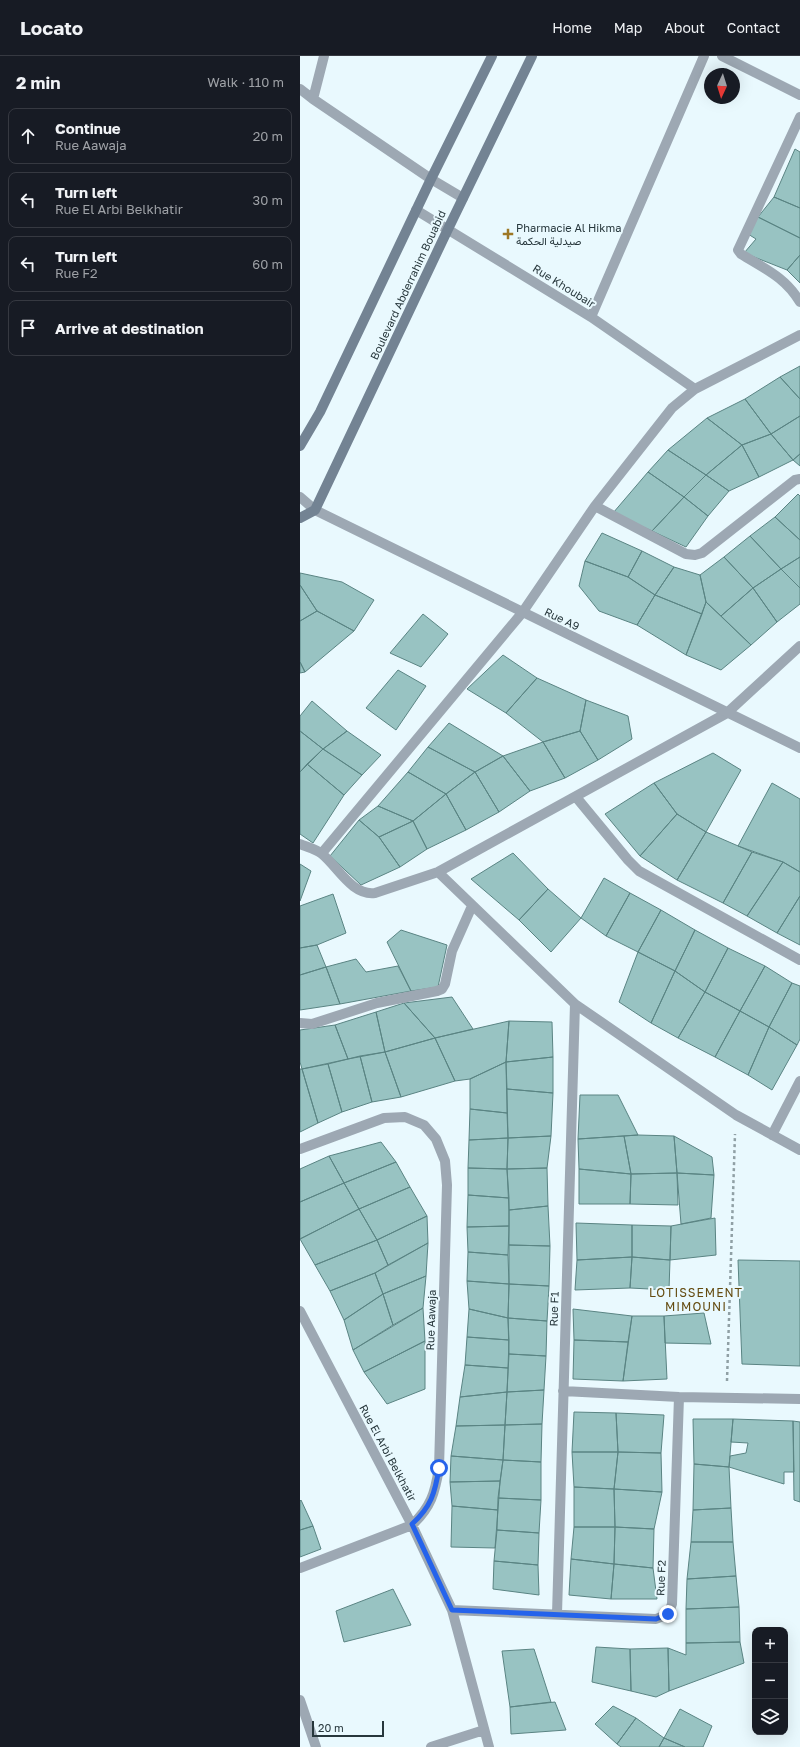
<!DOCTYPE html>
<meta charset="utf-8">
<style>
body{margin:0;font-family:"Golos Text",Vazirmatn,sans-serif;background:#242831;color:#f1f3f6}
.controls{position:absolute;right:12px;bottom:12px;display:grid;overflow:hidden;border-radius:8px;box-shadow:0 4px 16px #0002}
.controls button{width:36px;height:36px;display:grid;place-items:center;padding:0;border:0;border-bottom:1px solid #363941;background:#171b24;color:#f1f3f6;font:20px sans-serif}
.compass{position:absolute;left:404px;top:12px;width:36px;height:36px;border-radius:50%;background:#171b24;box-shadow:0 4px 16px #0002;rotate:184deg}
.scale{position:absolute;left:12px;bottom:10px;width:72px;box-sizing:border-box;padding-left:4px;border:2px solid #27373c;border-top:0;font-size:11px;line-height:14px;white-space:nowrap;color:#27373c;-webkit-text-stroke:3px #e9f9fe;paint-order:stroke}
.stop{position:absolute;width:12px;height:12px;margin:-9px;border:3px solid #2563eb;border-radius:50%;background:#fff}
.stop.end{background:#2563eb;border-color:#fff;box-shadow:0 1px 4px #0008}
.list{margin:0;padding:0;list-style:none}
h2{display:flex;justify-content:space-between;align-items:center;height:52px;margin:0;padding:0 16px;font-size:17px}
h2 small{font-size:13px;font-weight:400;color:#9ea1a6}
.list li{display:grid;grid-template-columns:26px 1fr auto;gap:12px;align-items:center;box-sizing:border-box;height:56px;margin:0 8px 8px;padding:0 8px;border:1px solid #363941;border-radius:8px}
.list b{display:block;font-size:15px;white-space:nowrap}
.list p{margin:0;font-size:13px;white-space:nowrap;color:#9ea1a6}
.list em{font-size:13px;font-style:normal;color:#9ea1a6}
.icon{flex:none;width:22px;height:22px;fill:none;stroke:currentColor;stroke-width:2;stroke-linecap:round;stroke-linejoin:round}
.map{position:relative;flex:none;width:500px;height:1691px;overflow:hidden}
header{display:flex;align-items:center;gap:24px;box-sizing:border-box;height:56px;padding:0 20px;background:#171b24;border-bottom:1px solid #363941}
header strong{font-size:19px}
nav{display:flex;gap:22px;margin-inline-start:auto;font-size:14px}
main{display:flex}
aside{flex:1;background:#171b24}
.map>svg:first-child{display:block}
</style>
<header>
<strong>Locato</strong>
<nav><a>Home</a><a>Map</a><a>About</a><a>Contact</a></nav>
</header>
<main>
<aside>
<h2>2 min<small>Walk · 110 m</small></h2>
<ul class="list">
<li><svg class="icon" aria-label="ahead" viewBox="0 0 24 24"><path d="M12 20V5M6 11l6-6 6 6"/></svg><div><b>Continue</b><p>Rue Aawaja</p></div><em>20 m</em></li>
<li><svg class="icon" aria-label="left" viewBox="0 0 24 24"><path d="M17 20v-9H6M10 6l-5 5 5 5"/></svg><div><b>Turn left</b><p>Rue El Arbi Belkhatir</p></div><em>30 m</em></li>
<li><svg class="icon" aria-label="left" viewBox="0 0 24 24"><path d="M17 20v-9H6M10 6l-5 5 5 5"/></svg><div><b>Turn left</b><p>Rue F2</p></div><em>60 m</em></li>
<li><svg class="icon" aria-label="arrive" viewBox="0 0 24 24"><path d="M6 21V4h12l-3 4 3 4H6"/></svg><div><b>Arrive at destination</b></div></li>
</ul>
</aside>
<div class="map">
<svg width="500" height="1691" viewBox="0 0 500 1691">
<rect width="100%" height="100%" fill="#e9f9fe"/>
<path fill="#98c3c2" stroke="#5a8483" d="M495 93 500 96V152L474 141Z
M474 141 500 152V182L458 161Z
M458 161 500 182V199L487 214 444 197 456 183 448 178Z
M500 199V227L487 214Z
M500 310V343L480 321Z
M480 321 500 343V360L471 378 445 343Z
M445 343 471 378 442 389 407 362Z
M500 360V398L493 404 471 378Z
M407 362 442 389 406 419 368 394Z
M471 378 493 404 459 421 442 389Z
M442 389 459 421 429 435 406 419Z
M368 394 406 419 384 441 348 416Z
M500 398V410L493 404Z
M348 416 384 441 352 475 313 457Z
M406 419 429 435 408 460 384 441Z
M498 438 500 440V484L475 461Z
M384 441 408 460 386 491 352 475Z
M475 461 500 484V501L481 513 450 480Z
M302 477 342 495 328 521 285 505Z
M450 480 481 513 453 532 424 501Z
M342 495 374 511 355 539 328 521Z
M424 501 453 532 421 560 406 546 400 519Z
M500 501V532L481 513Z
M285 505 328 521 355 539 337 569 299 555 279 530Z
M374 511 400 519 406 546 402 558 355 539Z
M481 513 500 532V548L477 566 453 532Z
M0 517 42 526 74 544 54 575 17 555 0 529Z
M0 529 17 555 0 565Z
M453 532 477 566 451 589 421 560Z
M355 539 402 558 386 599 337 569Z
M406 546 451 589 421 614 386 599Z
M17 555 54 575 5 616 0 606V565Z
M123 558 148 578 121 611 90 597Z
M203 599 237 622 206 657 167 633Z
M0 606 5 616 0 617Z
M98 614 126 630 96 674 66 652Z
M237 622 286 644 280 675 243 686 206 657Z
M286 644 328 660 332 683 298 704 280 675Z
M12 645 47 675 23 693 0 675V660Z
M149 667 203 700 175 716 128 691Z
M0 675 23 693 0 716Z
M47 675 81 699 62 719 23 693Z
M280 675 298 704 265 722 243 686Z
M243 686 265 722 230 735 203 700Z
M128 691 175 716 146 738 108 716Z
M23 693 62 719 44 739 7 708Z
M413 697 441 714 406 776 377 758 354 727Z
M203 700 230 735 199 756 175 716Z
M7 708 44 739 13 787 0 778V716Z
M108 716 146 738 113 765 78 750Z
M175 716 199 756 166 774 146 738Z
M354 727 377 758 340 800 305 758Z
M472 727 500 743V816L483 806 438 790Z
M146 738 166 774 127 793 113 765Z
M78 750 113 765 79 781 59 764Z
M377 758 406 776 377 824 340 800Z
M59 764 79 781 100 811 61 829 30 800Z
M113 765 127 793 100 811 79 781Z
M406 776 452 796 423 847 377 824Z
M452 796 483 806 447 860 423 847Z
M213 797 248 833 219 864 171 823Z
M483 806 500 816V840L477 877 447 860Z
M0 808 11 815 0 845Z
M304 822 330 837 306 880 281 862Z
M248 833 281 862 251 896 219 864Z
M330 837 361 854 338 896 306 880Z
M33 838 46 877 17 889 0 892V850Z
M500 840V889L477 877Z
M361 854 395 874 375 915 338 896Z
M101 874 147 889 138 931 111 935 87 886Z
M395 874 428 892 405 936 375 915Z
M17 889 26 911 0 919V892Z
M428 892 465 910 440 955 405 936Z
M338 896 375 915 351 967 319 946Z
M56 903 66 916 98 910 111 935 40 948 26 911Z
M465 910 492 927 469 971 440 955Z
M26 911 40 948 0 954V919Z
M375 915 405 936 378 982 351 967Z
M492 927 500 930V983L497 989 469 971Z
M405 936 440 955 415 1001 378 982Z
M152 941 173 973 135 982 104 947Z
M104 947 135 982 85 996 76 956Z
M440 955 469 971 448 1019 415 1001Z
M76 956 85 996 48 1003 35 969Z
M209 965 252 966 253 1001 206 1006Z
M209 965 206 1006 170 1023 155 1025 135 982Z
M35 969 48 1003 2 1013 0 1006V974Z
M469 971 497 989 472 1034 448 1019Z
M135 982 155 1025 101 1041 85 996Z
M85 996 101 1041 72 1046 60 1000Z
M60 1000 72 1046 42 1056 28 1008Z
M253 1001V1037L207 1033 206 1006Z
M206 1006 207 1057 170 1053V1023Z
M28 1008 42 1056 18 1067 2 1013Z
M0 1013H2L18 1067 0 1076Z
M207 1033 253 1037 251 1080 208 1082Z
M280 1039H318L338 1079 278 1083Z
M170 1053 207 1057 208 1082 169 1084Z
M338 1079 374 1080 377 1117 331 1118 324 1080Z
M251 1080 247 1112 207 1113 208 1082Z
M324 1080 331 1118 279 1113 278 1083Z
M374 1080 412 1101 414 1119 377 1117Z
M208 1082 207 1113 168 1112 169 1084Z
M81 1086 96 1106 44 1127 29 1100Z
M29 1100 44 1127 0 1146V1113Z
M96 1106 110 1131 59 1153 44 1127Z
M168 1112 207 1113 209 1142 168 1139Z
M247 1112 248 1150 209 1154 207 1113Z
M279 1113 331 1118 330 1148H279Z
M377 1117 414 1119 411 1162 381 1168Z
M377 1117 378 1149 330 1148 331 1118Z
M44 1127 59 1153 0 1183V1146Z
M110 1131 127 1160 77 1184 59 1153Z
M168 1139 209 1142V1170L167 1171Z
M248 1150 250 1190 209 1189V1154Z
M59 1153 77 1184 15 1209 0 1183Z
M127 1160 128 1187 88 1209 77 1184Z
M415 1162 416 1199 370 1204 371 1170Z
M276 1167 332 1169V1201L277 1204Z
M332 1169 371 1170 370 1204 332 1201Z
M209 1170 208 1199 168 1196 167 1171Z
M77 1184 88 1209 75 1217 30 1235 15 1209Z
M128 1187 126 1220 83 1238 75 1217Z
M209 1189 250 1190 249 1230 209 1228Z
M168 1196 208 1199 209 1228 167 1225Z
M332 1201 370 1204 369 1234 330 1232Z
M332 1201 330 1232 275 1234 277 1204Z
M438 1204 500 1205V1310L442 1308Z
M75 1217 83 1238 44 1264 30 1235Z
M126 1220 123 1252 93 1269 83 1238Z
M167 1225 209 1228 208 1262 169 1253Z
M209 1228 249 1230 247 1265 208 1262Z
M83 1238 93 1269 53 1294 44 1264Z
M123 1252 125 1285 64 1316 53 1294Z
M169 1253 208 1262 209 1284 167 1281Z
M273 1253 332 1260 328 1286 274 1284Z
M404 1257 411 1288 365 1287 364 1260Z
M332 1260H364L367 1323 323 1325Z
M208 1262 247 1265 246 1300 209 1298Z
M167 1281 209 1284 208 1312 165 1309Z
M274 1284 328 1286 323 1325 273 1323Z
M125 1285V1333L87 1348 64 1316Z
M209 1298 246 1300 244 1334 207 1336Z
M165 1309 208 1312 207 1336 160 1341Z
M244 1334 242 1368 205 1369 207 1336Z
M207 1336 205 1369 156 1370 160 1341Z
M274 1356 316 1357 318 1396H272Z
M316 1357 364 1359 361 1397 318 1396Z
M393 1363H433L429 1411 394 1408Z
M433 1363 493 1365 494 1416H484V1428L429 1411 430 1400 446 1397 448 1387 431 1386Z
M493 1365 500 1366V1446L494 1444Z
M242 1368 241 1406 203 1404 205 1369Z
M205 1369 203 1404 151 1400 156 1370Z
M272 1396H318L314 1433 274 1431Z
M318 1396 361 1397 362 1436 314 1433Z
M151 1400 203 1404 200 1425 150 1426Z
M203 1404 241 1406V1444L198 1442Z
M394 1408 429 1411 431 1452 393 1454Z
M200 1425 198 1454 152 1450 150 1426Z
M274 1431 314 1433 315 1471H274Z
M314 1433 362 1436 354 1473 315 1471Z
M198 1442 241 1444 239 1477 197 1474Z
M1 1444 13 1470 0 1474V1445Z
M152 1450 198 1454 195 1492 151 1491Z
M431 1452 433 1486H391L393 1454Z
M13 1470 21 1493 0 1501V1474Z
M274 1471H315L314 1508 271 1503Z
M315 1471 354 1473 353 1512 314 1508Z
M197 1474 239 1477 238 1509 194 1505Z
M391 1486H433L436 1520 387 1523Z
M271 1503 314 1508 311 1543 269 1539Z
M194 1505 238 1509 239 1539 193 1533Z
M314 1508 353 1512 357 1543H311Z
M436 1520 439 1551 386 1553 387 1523Z
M93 1533 111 1569 44 1586 36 1555Z
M439 1551 440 1586 386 1587V1553Z
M440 1586 444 1607 369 1635 368 1592 386 1599V1587Z
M296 1591 330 1593 331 1635 292 1626Z
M368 1592 369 1635 356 1641 331 1635 330 1593Z
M234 1593 251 1646 210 1651 202 1595Z
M255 1646 266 1674 211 1678 210 1651Z
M313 1650 336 1662 317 1688 295 1668Z
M380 1653 412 1670 403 1691H385L364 1682Z
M336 1662 364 1682 359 1691H321L317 1688Z
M364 1682 385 1691H359Z"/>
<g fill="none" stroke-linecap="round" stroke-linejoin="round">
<path stroke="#90a0a5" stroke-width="2.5" stroke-dasharray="3 3" stroke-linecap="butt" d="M427 1325 435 1078"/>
<path stroke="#9da8b3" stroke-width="10" d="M422 0 500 39
M0 33 13 43 131 123 163 142
M13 43 24 0
M500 61 438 194 441 198C465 213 485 221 500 246
M116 154 291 261 395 333
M291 261 404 0
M295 450 386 498 395 499 402 497 495 424 500 423
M276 741 328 804 339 815 500 904
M0 788C7 791 16 793 22 798 38 811 52 840 75 837L138 816 427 657 500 590
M22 797 222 557 295 450 372 352 395 333 500 279
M138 816 275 948 436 1059 500 1094
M0 967 12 968 77 947 137 935 142 933 145 928 152 895 172 850
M472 1079 500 1025
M0 1093 84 1062 105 1061 124 1069 136 1083 145 1105 147 1129 139 1412C135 1437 131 1451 112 1469L0 1512
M0 1255 112 1469 152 1554 189 1691
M263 1335 379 1341 500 1343
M152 1554 356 1563 368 1558 372 1548 379 1341
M257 1558 275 948
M0 1644 16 1691
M131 1691 184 1674"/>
<path stroke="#9da8b3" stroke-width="10" d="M0 441 15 454 500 692"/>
<path stroke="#738393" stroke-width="10" d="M0 390 20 356 131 123 192 0
M0 462 15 454 148 173 232 0"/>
</g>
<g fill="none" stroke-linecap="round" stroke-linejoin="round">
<path stroke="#2563eb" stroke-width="5" d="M139 1412C135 1437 131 1451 112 1468L152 1554 356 1563 368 1558"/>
</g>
<path fill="#9e7825" stroke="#e9f9fe" stroke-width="1.5" d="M206 172h4v4h4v4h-4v4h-4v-4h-4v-4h4z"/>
<g text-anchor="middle" stroke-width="4" stroke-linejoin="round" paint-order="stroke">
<g font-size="11" fill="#27373c" stroke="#e9f9fe" text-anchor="start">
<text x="216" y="176">Pharmacie Al Hikma<tspan x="216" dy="13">صيدلية الحكمة</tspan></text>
</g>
<g font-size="11" fill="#27373c" stroke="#e9f9fe">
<text transform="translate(108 229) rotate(-65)" y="4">Boulevard Abderrahim Bouabid</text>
<text transform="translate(264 230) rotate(32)" y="4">Rue Khoubair</text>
<text transform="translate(262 563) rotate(26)" y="4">Rue A9</text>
<text transform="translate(254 1253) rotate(-88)" y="4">Rue F1</text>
<text transform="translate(131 1264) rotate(-88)" y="4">Rue Aawaja</text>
<text transform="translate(88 1397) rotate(62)" y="4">Rue El Arbi Belkhatir</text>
<text transform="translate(361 1522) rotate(-88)" y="4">Rue F2</text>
</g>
<g font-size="12" letter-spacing="1" fill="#644b10" stroke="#e9f9fe">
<text x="396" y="1241">LOTISSEMENT<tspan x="396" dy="14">MIMOUNI</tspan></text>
</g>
</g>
</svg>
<div class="controls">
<button>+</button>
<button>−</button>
<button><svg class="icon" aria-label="layers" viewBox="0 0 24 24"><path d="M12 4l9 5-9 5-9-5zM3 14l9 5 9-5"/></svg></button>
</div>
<svg class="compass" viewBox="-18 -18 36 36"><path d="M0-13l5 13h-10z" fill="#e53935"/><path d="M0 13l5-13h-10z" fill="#9ea1a6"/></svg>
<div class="scale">20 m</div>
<div class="stop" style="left:139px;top:1412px"></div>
<div class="stop end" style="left:368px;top:1558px"></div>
</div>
</main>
